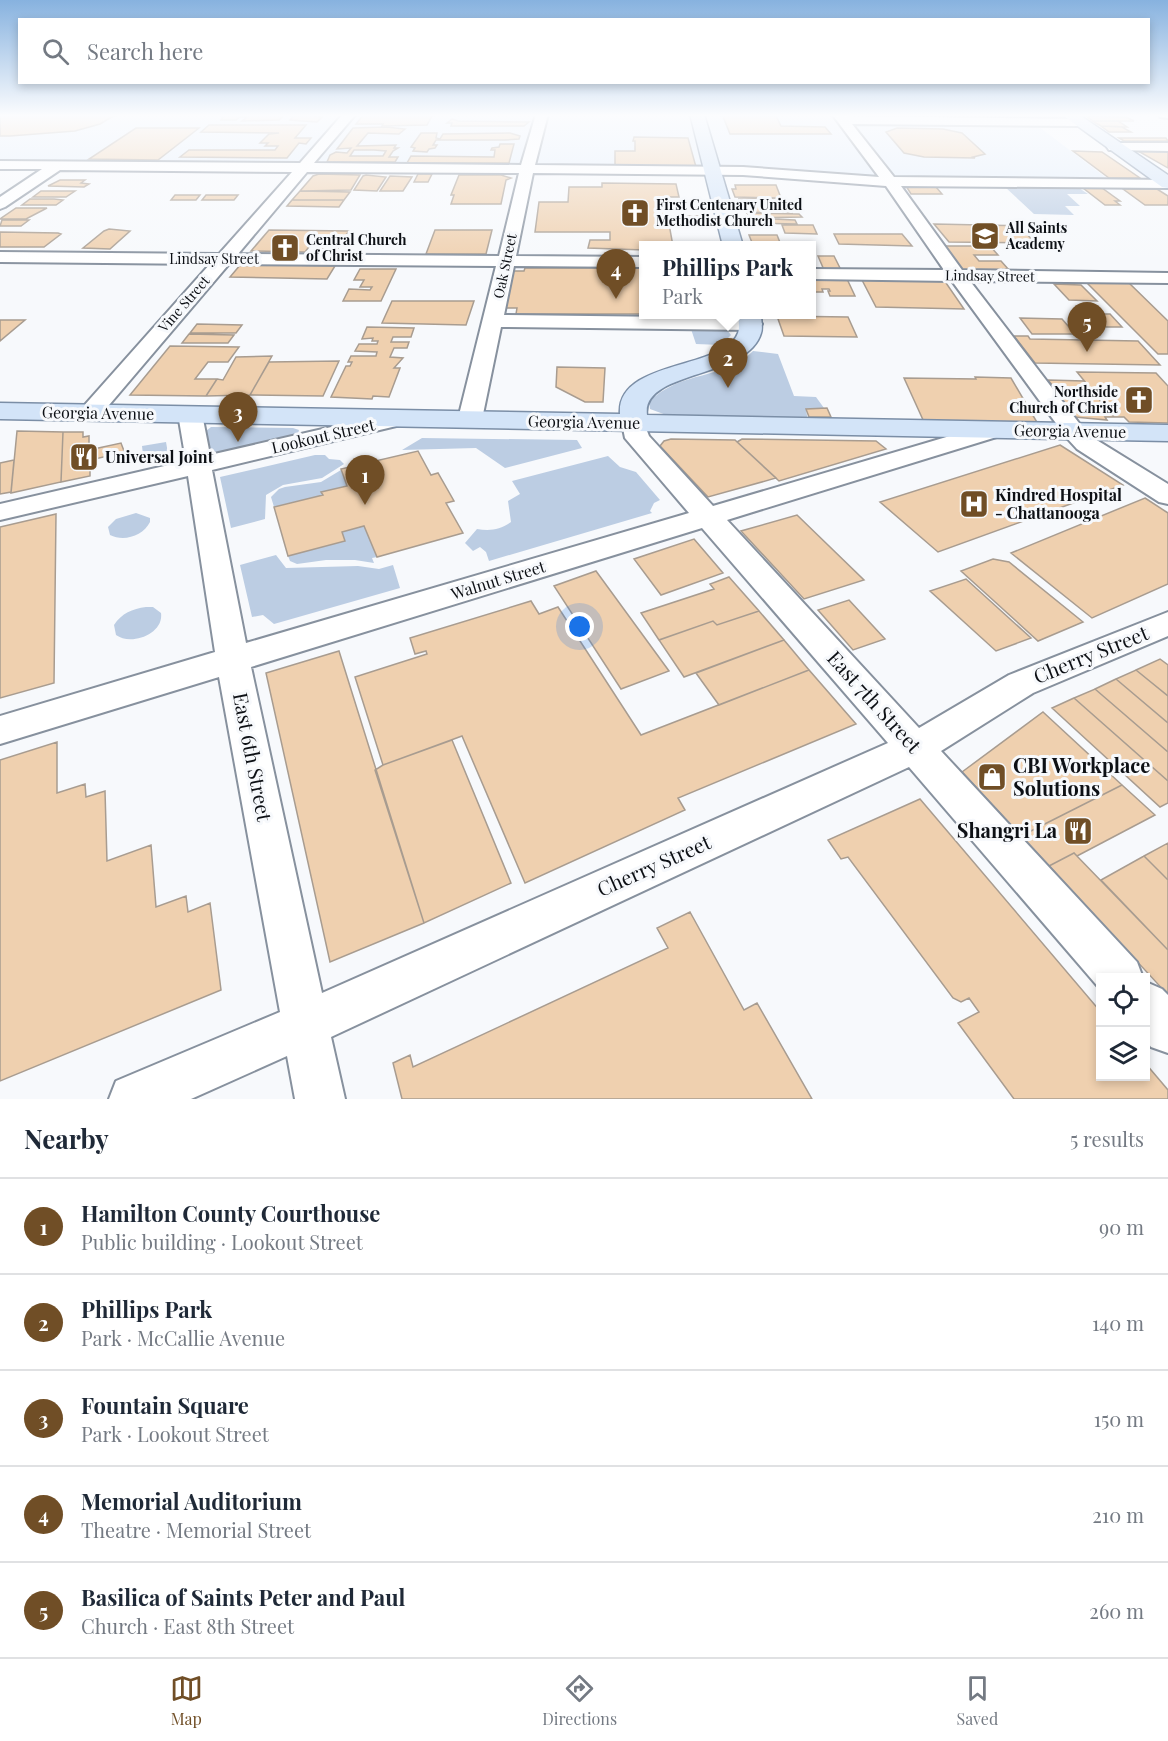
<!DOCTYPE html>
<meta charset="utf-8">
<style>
body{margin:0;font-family:"Playfair Display",serif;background:#f6f6f7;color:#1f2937}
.controls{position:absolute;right:18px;bottom:18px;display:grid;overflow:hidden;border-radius:0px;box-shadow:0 3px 9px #0003}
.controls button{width:54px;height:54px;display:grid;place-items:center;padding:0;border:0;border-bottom:2px solid #e0e1e3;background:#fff;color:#1f2937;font:30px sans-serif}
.you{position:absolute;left:580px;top:627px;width:21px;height:21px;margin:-15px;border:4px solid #fff;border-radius:50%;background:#1a73e8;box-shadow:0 0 0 9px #1a73e833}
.badge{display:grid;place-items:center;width:39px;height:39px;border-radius:50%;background:#704e26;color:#fff;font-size:20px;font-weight:700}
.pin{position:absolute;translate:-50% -50px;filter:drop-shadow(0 2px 3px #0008)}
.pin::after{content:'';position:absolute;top:32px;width:21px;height:18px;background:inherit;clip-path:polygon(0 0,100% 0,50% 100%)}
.popup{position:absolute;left:639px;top:241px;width:177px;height:78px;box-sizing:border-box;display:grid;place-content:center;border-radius:0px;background:#fff;filter:drop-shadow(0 2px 4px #0005);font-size:20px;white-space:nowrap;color:#747a83}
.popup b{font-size:22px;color:#1f2937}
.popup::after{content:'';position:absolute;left:50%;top:100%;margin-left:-12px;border:12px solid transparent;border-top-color:#fff}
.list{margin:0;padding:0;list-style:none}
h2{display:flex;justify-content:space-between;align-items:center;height:78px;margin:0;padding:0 24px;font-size:26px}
h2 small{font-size:20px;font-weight:400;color:#747a83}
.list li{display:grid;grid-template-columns:39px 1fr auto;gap:18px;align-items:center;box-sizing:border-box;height:96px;padding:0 24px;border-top:2px solid #e0e1e3}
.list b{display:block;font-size:22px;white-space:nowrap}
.list p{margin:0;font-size:20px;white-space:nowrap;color:#747a83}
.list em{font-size:20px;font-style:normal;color:#747a83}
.icon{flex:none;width:33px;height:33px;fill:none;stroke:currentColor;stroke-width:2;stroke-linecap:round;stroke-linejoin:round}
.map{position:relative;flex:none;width:1168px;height:1099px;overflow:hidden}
.search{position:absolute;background:#fff;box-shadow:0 3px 9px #0003;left:18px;right:18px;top:18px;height:66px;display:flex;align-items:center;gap:15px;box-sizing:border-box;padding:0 21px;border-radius:0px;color:#747a83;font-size:22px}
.sheet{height:558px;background:#fff}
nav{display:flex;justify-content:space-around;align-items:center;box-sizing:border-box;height:84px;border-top:2px solid #e0e1e3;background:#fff;font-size:16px;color:#747a83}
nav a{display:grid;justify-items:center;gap:3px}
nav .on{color:#704e26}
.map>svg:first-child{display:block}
</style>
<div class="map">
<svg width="1168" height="1099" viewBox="0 0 1168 1099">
<rect width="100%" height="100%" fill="#f7f9fc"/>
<path fill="#e5effb" d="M0 114H844L848 119H938L932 114H1000L1007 120H1030L1109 180 901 179 760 170 0 161Z"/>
<path fill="#bccde3" d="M1005 187 1079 188 1088 194H1067L1080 206H1065L1074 215 1034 214Z
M691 329 727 330 731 335 721 345 696 344Z
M753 351 778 354 794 396 816 397 824 408 806 409 808 422 742 417 669 416 650 409 649 402C680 370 725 380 753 351Z
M211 427 293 428 299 430 298 434 293 436 215 453 209 447 206 431Z
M422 438 577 440 582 448 505 468 476 448 402 450Z
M166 442 169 459 144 464 142 446Z
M315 455H325L329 459 340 460 344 464 322 478 283 485 266 495 265 519 231 528 220 477Z
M608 456 620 467 636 472 660 500 654 503 650 511 652 513 489 561 486 552 480 547 473 551 465 543 477 529C490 531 500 530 511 522L508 501 520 494 512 481Z
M341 470 347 486 322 492 323 495 274 507 271 497 279 489 285 487 321 482Z
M136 513 150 518V522C143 536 124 542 110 535L108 527 116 519Z
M364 526 377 557 372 558 374 563 355 560H326L297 564 290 561 288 556 345 541 342 532Z
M276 555 286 568 358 566 379 569 393 565 400 588 274 624 263 615 252 617 240 565Z
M146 607H153L161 613C164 634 131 646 116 635L114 625C122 613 132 609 146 607Z"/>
<path fill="#efd0af" stroke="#a89c90" stroke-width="1.5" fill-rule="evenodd" d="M0 114H117L100 124 75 131 10 136H0Z
M225 114H272L284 115 279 120 242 121 247 117H240L236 120H221Z
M327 114 313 116 322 117 317 122 290 120 294 116Z
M364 114H433L427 125 382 126 383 124H356Z
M722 114 776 116 781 126 825 127 831 134H730Z
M1086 116 1126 117 1134 121H1093Z
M452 119 458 121 529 122 524 126H451L452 123H447Z
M1092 121H1118L1127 127 1101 126Z
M209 125H306L295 138H311L306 144 299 143 287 158 180 157 189 150H275L278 146H265L268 143H260L269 134 279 133 201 132Z
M1101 126 1122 127 1131 132H1109Z
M386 127 405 129 399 134 368 133 357 146 396 145 394 148H398L393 151 389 157H398L395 162H327L330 155 336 152 347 153 351 148 337 149 353 128ZM354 150H374L386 151 383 156H350Z
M136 128H199L158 160 89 159Z
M897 128 943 129 962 133 985 154 973 157 975 158 924 157 904 153 886 132Z
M421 133H437L436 138 440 139 443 134 510 133 520 136 519 139 505 140H436L433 145H437L435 148 429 149 427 152 413 151 415 148 411 147Z
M634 137 688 138 696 167 615 165V151H635V141H633Z
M1119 138H1166L1168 141H1124Z
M500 144H514L509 163H407L411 156 494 157 495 150H491L492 148 499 147Z
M1155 150H1168V168L1138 151H1157Z
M1073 151 1102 152 1140 178H1109Z
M319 174 360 175 351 190 300 191 313 176Z
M418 174H432L428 182H414Z
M366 175 386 177 377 191 354 190 363 176Z
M459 175H501L511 178 506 180 501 204H451L454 195H451Z
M390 176 412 177 403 191H380Z
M60 180H85L81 183 89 184 84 187 48 186Z
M602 183 676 184 679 197H665L668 216H701L703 224H669L673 246H644V250L588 248 590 240H610V232H535L539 202H568L569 187H602Z
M735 185H776L781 198 735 197 732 189H736Z
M906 186 936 187 942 194H911Z
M1083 188H1102L1120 201H1115L1120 205H1105Z
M1123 189H1157L1168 196V205H1145Z
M41 191H75L66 197H33Z
M300 191 350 192 344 200H292Z
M175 195H200L196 200H171Z
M206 195H238L234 200H202Z
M30 199H54L63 200 56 205H22Z
M739 199H785L792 213 743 212 742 207 762 206 741 204Z
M292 200H344L339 207 287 206Z
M16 208H47L26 219H0Z
M747 213 799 214 802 217 752 218Z
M749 218 795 220 797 224 751 223Z
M2 220H29L21 226H0Z
M934 224 1030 226 1036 232H1025L1035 243 949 242Z
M782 225H813L817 234 785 233Z
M109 229 130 231 110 249 83 248 104 231Z
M269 230 349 231 343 239H315L305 252 251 251Z
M435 230H492L486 254H426Z
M0 232 58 233 61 234 44 247H0Z
M834 234H902L912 246 839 244Z
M749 235H777L781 245H753Z
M326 240H338L345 241 338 248 320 249Z
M944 246H990L998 255H974L979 261H1001L1009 270H962Z
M818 256H834L841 270H824Z
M241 264 335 266 327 279 230 277Z
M525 268H644V314H516L517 308H504L510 271H524Z
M360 269H396L381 301H343L349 289 370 290 372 287H360L364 280H354Z
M812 279H847L855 296H830L828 291H830L829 289H822L823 292H812Z
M862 280H944L964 309 876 307Z
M1086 282H1128L1168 321V354H1158Z
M1054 284 1081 285 1097 301 1069 300Z
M392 301H474L466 325 382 323Z
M1093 314H1110L1122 327H1106Z
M777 316 848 317 857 337 784 336Z
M1020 318 1062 319 1075 334H1032Z
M0 320H25L0 341Z
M197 324 242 325 236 333H190Z
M367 327 414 328 411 337H393L391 342H409L407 348H394L390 357 403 358 394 368H400L389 397 373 396 372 399 331 397 346 366H350L352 362H348L351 356H376L377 352 355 351 359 344H377L378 341H372L373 338 362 339Z
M189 334 234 335 228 343H182Z
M1014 336H1028L1030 339 1138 341 1160 365 1035 363Z
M170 346 239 347 228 362H208L195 379H217L206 396 130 395Z
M272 356 250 395 206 396 217 379 223 380 236 357Z
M339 361 323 396 250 395 269 362Z
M557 367 605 368 603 402H585L556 387Z
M1077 372 1156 373 1168 386V423L1129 422 1124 417H1114Z
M975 377 1011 378 1038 424 924 422 904 378 976 379Z
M1048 380 1084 381 1114 417H1105L1107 420 1075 417 1052 392H1058Z
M827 408 831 417H809L806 409Z
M17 431 63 432 61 482 11 493Z
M63 432H83V437L89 436V450L121 443 124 451 121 453 90 460V476L61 482Z
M671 439 735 440 776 478 708 497 660 446 664 441Z
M742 439 876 441 886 449 779 481 737 442Z
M1060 445 1123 485 938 552 880 502Z
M418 451 431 475 438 473 454 501 446 503 463 533 377 557 364 526 342 532 345 541 288 556 274 507 323 495 321 492 347 486 341 469Z
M14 460 11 492 0 494V463Z
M1145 498 1168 513V584L1092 618 1011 553Z
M56 514 54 683 0 698V527Z
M797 515 864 580 804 599 741 531Z
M694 539 723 573 661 595 634 559Z
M993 559 1009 562 1083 622 1038 641 961 571Z
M596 571 669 671 621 689 554 586Z
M729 577 759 611 717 625 713 621 659 640 641 613 714 589 710 584Z
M966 579 1031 638 996 651 930 591Z
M849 600 885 639 853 650 818 610Z
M531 601 539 614 558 607 641 735 809 670 856 724 678 798 685 810 525 883 462 736 383 765 355 677 427 654 426 651 415 654 410 638Z
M759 611 784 640 684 677 659 640 713 621 717 625Z
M784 640 809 670 719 705 696 673Z
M339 651 424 923 330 962 266 673Z
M1160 659 1168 665V696L1136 670Z
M1136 670 1168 696V723L1116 679Z
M1116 679 1168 723V752L1095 689Z
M1095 689 1168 752V781L1074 698Z
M1074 698 1168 781V803L1160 807 1052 708Z
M1043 712 1122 785 1021 836 962 772Z
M452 740 511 883 424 923 375 770 383 765Z
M57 742V793L85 784 86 797 105 791 107 861 151 845 156 907 186 896 188 912 210 903 221 990 0 1081V760Z
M1122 785 1155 815 1077 856 1074 853 1049 866 1021 836Z
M920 799 1100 1011V1076H1146V1064L1168 1090V1099H1014L958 1023 979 1012 969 998 961 1002 953 998 848 857 841 859 828 840Z
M1168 843V880L1144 856Z
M1074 853 1168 950V995L1049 866Z
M1144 856 1168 880V950L1101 880Z
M690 912 744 1010 757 1003 812 1099H402L393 1063 410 1055 413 1067 668 948 657 928Z"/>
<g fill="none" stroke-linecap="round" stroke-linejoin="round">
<g stroke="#87919e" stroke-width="4">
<path id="minor" d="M343 114H356L314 163 521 165 536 114H548L535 165 743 167 879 177 832 114H844L846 116 1083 119 1085 122 1079 126 852 124 894 177 1168 180V188L901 186 962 270 1168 273V283L970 281 1082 427 1095 439 1168 484V504L1159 502 1077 449 1066 437 952 281 812 279V269L944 270 886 186 743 175 533 173 516 256 644 257V267L514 266 504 315 752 318 759 320 762 324 759 328 752 330 501 327 482 419 478 424 470 426 462 424 458 419 496 266 229 264 98 418 90 420 82 418 78 413 82 408 210 264 0 262V252L219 254 292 172 60 170 5 207 0 209V197L42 169H0V161L300 163ZM307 172 519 173 499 256 238 254Z
M1158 114H1168V118L1160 117Z
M1114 143H1168V151L1109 150 1107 147 1109 144Z
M190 407 198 409 202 414 210 455 401 411 409 413 413 418 409 423 212 470 246 643 689 513 625 438 622 423 626 418 634 416 642 418 649 436 713 506 987 425 995 423 1003 425 1007 430 1003 435 727 520 919 728 1009 675 1168 612V636L1033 693 941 751 1137 962 1143 978H1100V989L909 767 331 1037 345 1099H295L287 1056 191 1099H109L116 1081 280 1012 219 677 0 744V716L215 652 188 476 0 520V504L186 461 178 414 182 409ZM702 528 888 743 322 993 251 667Z
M1146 982 1162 989 1168 995V1053L1151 1047 1146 1040Z"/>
</g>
<g stroke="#7b8ea6" stroke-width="3">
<path id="major" d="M690 114H704L743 246H723Z
M1061 114H1078L1168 175V188L1162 187Z
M739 314H761C761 320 763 328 761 333 748 379 641 370 647 415L1168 425V441L0 419V403L620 414C616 359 725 370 738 333 740 328 738 320 739 314Z"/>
</g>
<use href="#minor" fill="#fff" fill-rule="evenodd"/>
<use href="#major" fill="#d3e4f8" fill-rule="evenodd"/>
</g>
<linearGradient id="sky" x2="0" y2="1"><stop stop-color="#87b2df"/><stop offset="0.43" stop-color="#fbfcfe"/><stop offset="1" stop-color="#fbfcfe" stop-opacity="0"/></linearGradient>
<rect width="1168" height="268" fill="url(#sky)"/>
<defs>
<g id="church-square" transform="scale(1.5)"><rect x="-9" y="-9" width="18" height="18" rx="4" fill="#704e26" stroke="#f7f9fc"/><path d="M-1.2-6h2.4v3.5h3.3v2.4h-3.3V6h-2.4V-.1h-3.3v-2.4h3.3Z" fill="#fff"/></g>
<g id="school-square" transform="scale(1.5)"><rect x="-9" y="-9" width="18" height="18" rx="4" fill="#704e26" stroke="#f7f9fc"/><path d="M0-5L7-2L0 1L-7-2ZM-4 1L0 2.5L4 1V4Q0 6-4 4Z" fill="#fff"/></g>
<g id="restaurant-square" transform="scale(1.5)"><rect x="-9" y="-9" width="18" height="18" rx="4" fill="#704e26" stroke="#f7f9fc"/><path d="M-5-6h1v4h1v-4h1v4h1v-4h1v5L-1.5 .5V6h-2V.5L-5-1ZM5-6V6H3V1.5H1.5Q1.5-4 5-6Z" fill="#fff"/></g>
<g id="hospital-square" transform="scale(1.5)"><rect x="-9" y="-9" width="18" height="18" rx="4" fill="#704e26" stroke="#f7f9fc"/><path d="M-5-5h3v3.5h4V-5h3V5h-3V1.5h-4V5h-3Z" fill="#fff"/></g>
<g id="shop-square" transform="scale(1.5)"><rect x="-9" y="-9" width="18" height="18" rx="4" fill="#704e26" stroke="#f7f9fc"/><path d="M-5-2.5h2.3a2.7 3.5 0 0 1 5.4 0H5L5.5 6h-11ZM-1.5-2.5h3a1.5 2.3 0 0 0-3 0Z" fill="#fff"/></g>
</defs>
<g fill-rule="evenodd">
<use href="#church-square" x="635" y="213"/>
<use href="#school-square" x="985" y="236"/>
<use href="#church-square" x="285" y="248"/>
<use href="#church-square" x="1139" y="400"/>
<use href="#restaurant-square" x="84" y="457"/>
<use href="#hospital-square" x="974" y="504"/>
<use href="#shop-square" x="992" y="777"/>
<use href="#restaurant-square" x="1078" y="831"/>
</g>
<g text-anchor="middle" stroke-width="6" stroke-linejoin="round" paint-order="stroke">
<g font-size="14" font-weight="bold" fill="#0d1015" stroke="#f7f9fc" text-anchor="start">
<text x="656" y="210">First Centenary United<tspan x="656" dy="16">Methodist Church</tspan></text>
<text x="1006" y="233">All Saints<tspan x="1006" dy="16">Academy</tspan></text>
<text x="306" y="245">Central Church<tspan x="306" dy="16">of Christ</tspan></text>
<text x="1118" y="397" text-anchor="end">Northside<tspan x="1118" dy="16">Church of Christ</tspan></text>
</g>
<g font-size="14" fill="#0d1015" stroke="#f7f9fc">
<text x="214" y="264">Lindsay Street</text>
<text transform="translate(505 266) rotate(-78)" y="5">Oak Street</text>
<text transform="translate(990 276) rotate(1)" y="5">Lindsay Street</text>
<text transform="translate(184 304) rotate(-49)" y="5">Vine Street</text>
</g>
<g font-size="16" fill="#0d1015" stroke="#f7f9fc">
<text transform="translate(98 413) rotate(1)" y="6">Georgia Avenue</text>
<text transform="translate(584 422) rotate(1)" y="6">Georgia Avenue</text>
<text transform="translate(1070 431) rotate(1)" y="6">Georgia Avenue</text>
<text transform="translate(323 436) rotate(-13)" y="6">Lookout Street</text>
<text transform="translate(498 580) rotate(-17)" y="6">Walnut Street</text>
</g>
<g font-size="16" font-weight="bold" fill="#0d1015" stroke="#f7f9fc" text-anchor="start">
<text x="105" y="463">Universal Joint</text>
<text x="995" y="501">Kindred Hospital<tspan x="995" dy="18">- Chattanooga</tspan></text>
</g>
<g font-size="20" fill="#0d1015" stroke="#f7f9fc">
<text transform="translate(1091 655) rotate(-22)" y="7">Cherry Street</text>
<text transform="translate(874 702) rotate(48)" y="7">East 7th Street</text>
<text transform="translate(252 757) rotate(79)" y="7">East 6th Street</text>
<text transform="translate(654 866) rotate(-24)" y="7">Cherry Street</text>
</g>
<g font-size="20" font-weight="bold" fill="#0d1015" stroke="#f7f9fc" text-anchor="start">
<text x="1013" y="773">CBI Workplace<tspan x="1013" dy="23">Solutions</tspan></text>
<text x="1057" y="838" text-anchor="end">Shangri La</text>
</g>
</g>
</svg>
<div class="controls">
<button><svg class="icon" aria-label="locate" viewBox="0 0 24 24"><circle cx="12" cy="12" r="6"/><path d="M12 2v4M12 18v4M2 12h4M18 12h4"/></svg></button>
<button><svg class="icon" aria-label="layers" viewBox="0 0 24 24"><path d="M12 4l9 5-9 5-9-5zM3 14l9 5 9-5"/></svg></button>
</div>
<div class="you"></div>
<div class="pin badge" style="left:365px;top:505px">1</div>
<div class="pin badge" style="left:728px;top:388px">2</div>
<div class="popup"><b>Phillips Park</b>Park</div>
<div class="pin badge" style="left:238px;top:442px">3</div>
<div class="pin badge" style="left:616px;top:299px">4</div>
<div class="pin badge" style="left:1087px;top:352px">5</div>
<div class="search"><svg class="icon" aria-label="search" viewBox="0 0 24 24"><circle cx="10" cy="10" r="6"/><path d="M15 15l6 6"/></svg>Search here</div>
</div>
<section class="sheet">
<h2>Nearby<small>5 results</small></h2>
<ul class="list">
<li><span class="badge">1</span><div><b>Hamilton County Courthouse</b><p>Public building · Lookout Street</p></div><em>90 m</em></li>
<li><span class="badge">2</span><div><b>Phillips Park</b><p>Park · McCallie Avenue</p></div><em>140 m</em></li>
<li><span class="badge">3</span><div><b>Fountain Square</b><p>Park · Lookout Street</p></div><em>150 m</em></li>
<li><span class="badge">4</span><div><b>Memorial Auditorium</b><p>Theatre · Memorial Street</p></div><em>210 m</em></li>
<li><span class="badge">5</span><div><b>Basilica of Saints Peter and Paul</b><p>Church · East 8th Street</p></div><em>260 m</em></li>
</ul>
</section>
<nav>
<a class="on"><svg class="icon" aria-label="map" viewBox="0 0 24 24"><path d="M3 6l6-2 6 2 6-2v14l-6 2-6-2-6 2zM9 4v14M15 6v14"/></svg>Map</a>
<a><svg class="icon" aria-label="directions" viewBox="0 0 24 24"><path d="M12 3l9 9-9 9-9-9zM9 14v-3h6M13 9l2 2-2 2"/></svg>Directions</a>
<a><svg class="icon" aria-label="saved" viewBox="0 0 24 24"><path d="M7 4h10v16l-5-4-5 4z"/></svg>Saved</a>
</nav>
